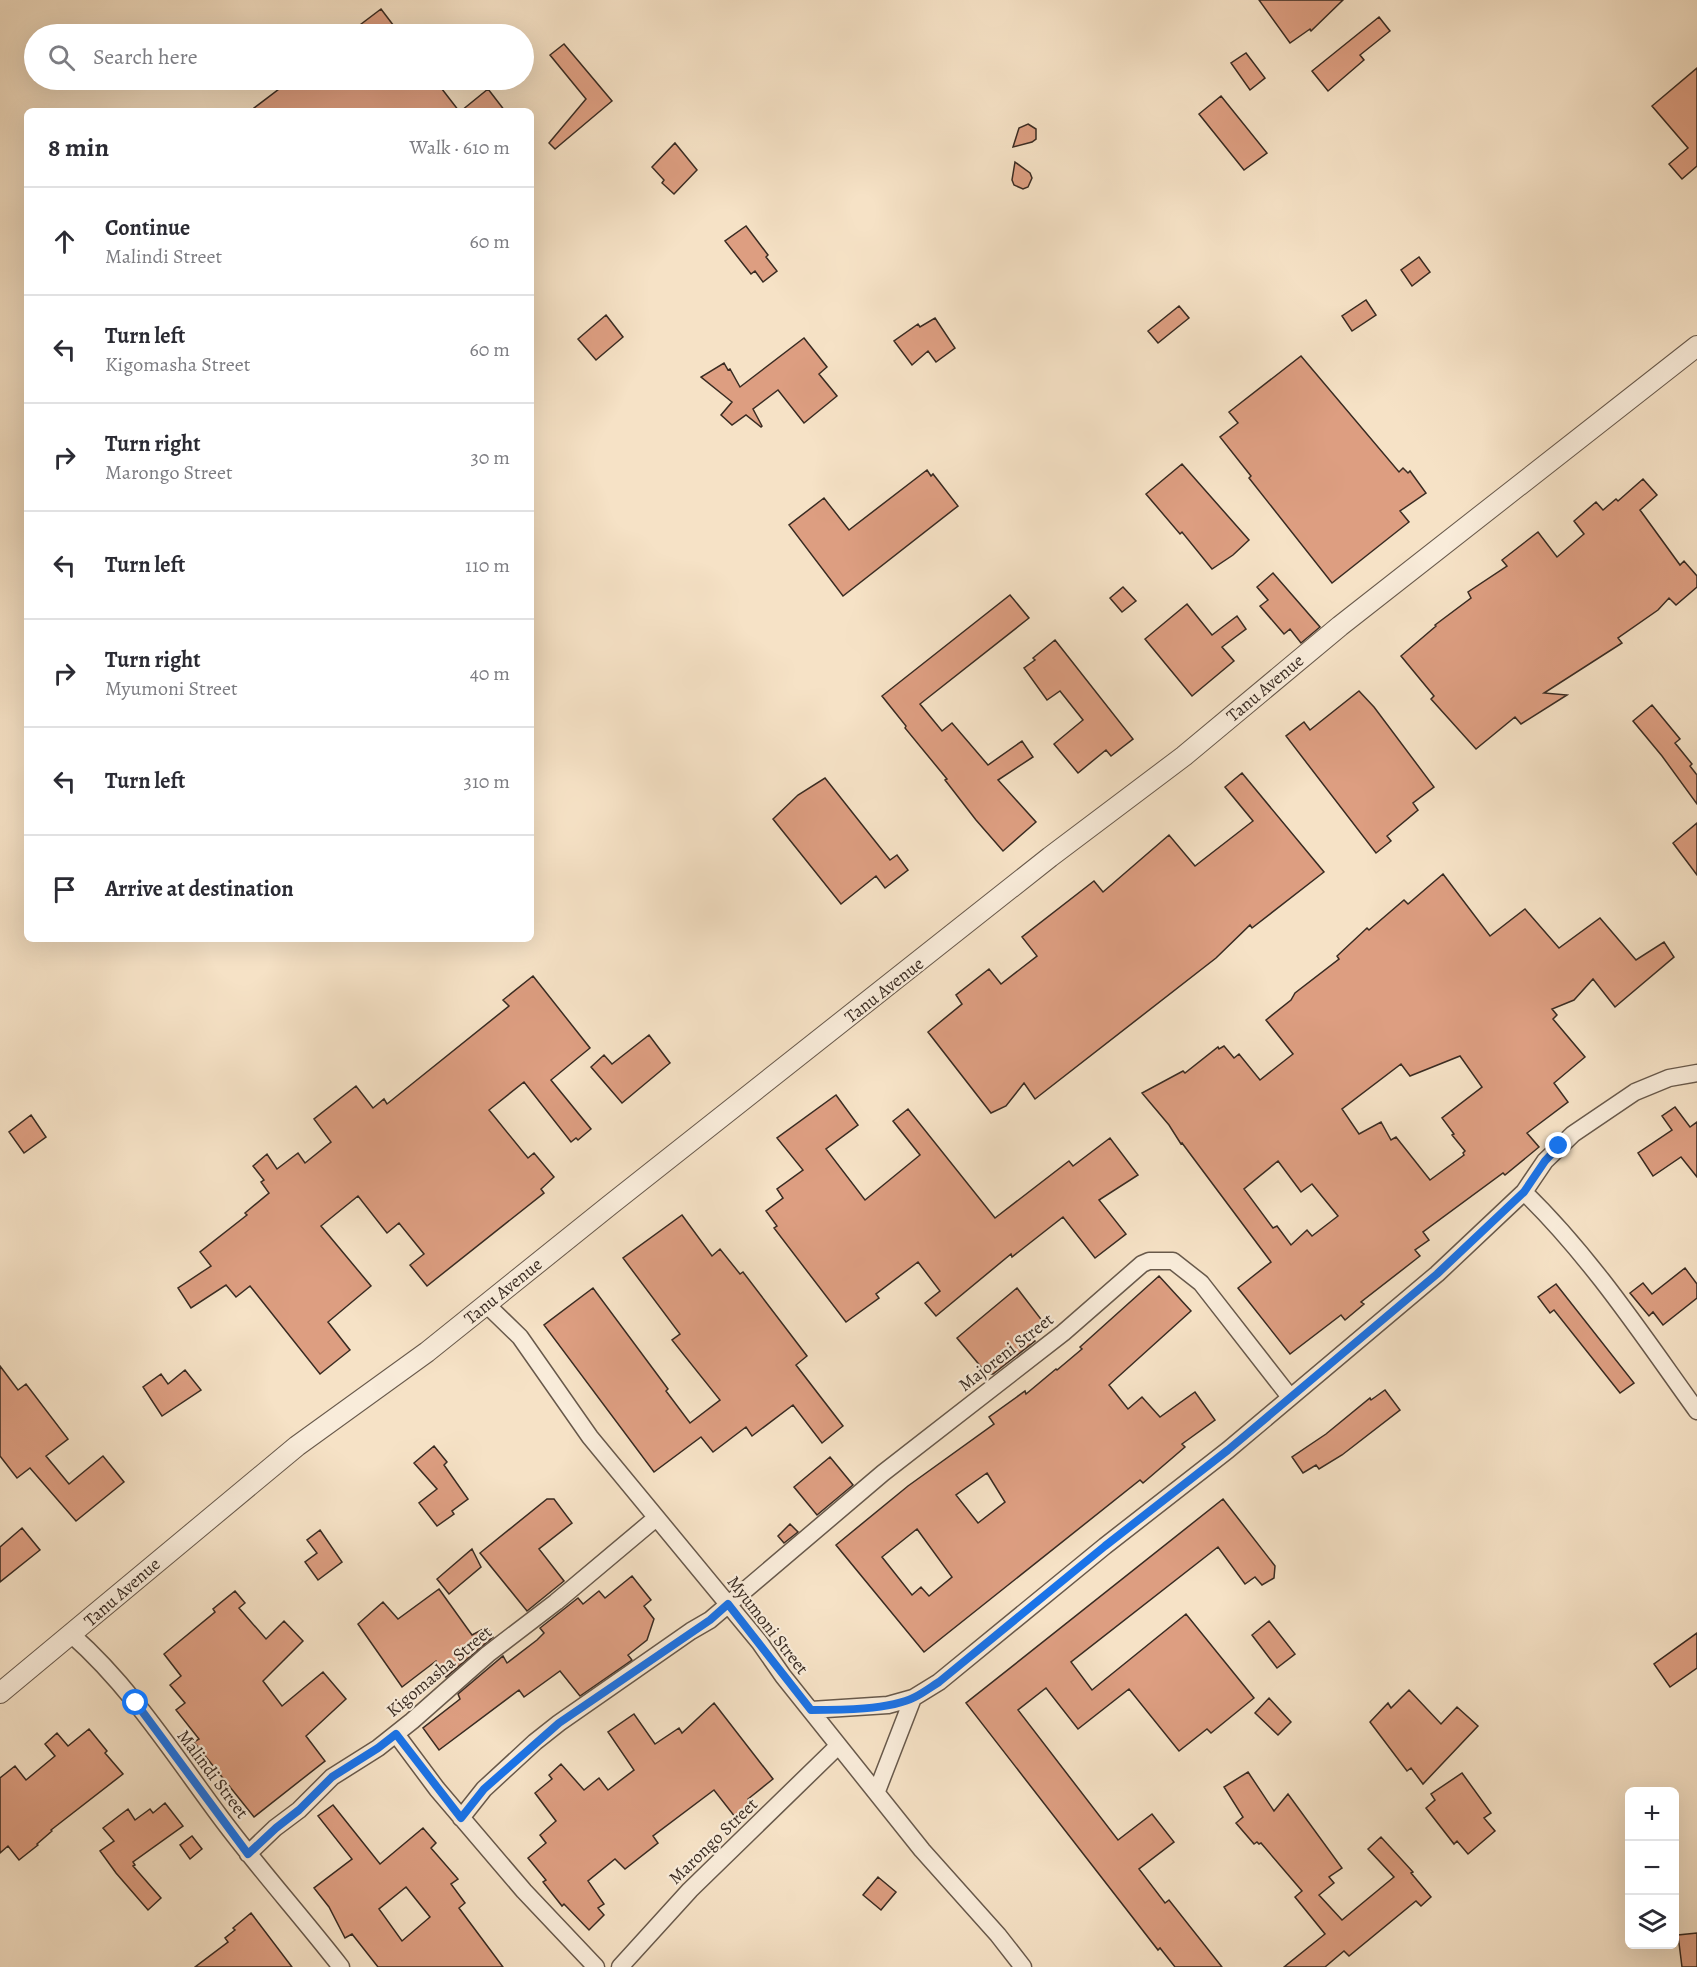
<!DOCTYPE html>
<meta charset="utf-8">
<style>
body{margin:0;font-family:Alegreya,serif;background:#f7f7f7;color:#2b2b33}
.controls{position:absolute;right:18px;bottom:18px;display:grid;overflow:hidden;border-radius:9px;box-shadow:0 6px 24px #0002}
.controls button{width:54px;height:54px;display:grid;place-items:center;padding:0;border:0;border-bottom:2px solid #e1e1e2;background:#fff;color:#2b2b33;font:30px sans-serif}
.stop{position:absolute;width:18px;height:18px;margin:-14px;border:4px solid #1a73e8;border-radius:50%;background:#fff}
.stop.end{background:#1a73e8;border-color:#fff;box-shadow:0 2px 6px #0008}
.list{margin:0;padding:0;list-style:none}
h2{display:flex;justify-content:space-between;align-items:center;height:78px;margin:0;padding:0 24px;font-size:26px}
h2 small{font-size:20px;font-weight:400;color:#7c7c81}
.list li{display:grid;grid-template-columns:39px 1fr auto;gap:18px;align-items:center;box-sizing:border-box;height:108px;padding:0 24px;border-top:2px solid #e1e1e2}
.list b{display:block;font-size:22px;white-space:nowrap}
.list p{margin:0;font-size:20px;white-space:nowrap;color:#7c7c81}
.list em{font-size:20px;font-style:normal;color:#7c7c81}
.icon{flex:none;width:33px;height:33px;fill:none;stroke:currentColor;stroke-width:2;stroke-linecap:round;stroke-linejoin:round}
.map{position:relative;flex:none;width:1697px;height:1967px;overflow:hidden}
.search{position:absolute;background:#fff;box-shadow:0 6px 24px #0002;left:24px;top:24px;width:510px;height:66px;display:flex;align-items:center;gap:15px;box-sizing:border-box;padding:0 21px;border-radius:33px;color:#7c7c81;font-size:22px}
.panel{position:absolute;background:#fff;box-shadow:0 6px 24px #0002;left:24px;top:108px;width:510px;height:834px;border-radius:9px}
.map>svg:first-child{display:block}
</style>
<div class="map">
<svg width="1697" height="1967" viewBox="0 0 1697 1967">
<rect width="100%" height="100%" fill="#f6e2c6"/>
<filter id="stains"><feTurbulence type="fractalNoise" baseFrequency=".00333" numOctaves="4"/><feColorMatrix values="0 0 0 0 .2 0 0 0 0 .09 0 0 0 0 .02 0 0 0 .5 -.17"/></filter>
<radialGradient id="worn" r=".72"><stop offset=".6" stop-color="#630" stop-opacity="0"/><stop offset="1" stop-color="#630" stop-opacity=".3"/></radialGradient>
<path fill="#dd9e81" stroke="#392b22" stroke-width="1.5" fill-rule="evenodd" d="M1259 0H1343L1311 31 1310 29 1290 43Z
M381 9 400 34H348Z
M1379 17 1390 31 1360 55 1364 60 1328 91 1312 71Z
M564 44 612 101 555 149 549 143 586 99 550 55Z
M1246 53 1265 78 1250 90 1231 63Z
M1697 68V166L1682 179 1669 164 1688 148 1652 106Z
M291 80H435L459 111H250Z
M488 89 505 111H461Z
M1221 96 1267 153 1244 170 1199 114Z
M1028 124 1036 129V139L1032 142 1013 147 1019 128Z
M675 143 697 170 674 194 662 183 664 180 652 167Z
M1015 162 1030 173 1032 178 1028 187 1023 189 1014 185 1012 180Z
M746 226 768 255 766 257 777 271 763 282 755 271 751 274 725 241Z
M1419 257 1430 272 1412 286 1401 270Z
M1366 300 1376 315 1352 331 1342 316Z
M1179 306 1189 318 1158 343 1148 331Z
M606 315 623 337 596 360 578 339Z
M935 318 955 348 936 362 928 351 912 365 894 341 918 324 920 327Z
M804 338 827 367 819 374 837 396 804 423 778 390 753 409 762 426 761 427 746 415 732 425 721 415 732 402 701 377 724 363 728 370 730 369 740 387Z
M1301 356 1399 472 1403 468 1408 473 1410 471 1426 493 1400 511 1409 522 1332 583 1249 478 1251 476 1220 437 1238 423 1229 412Z
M1182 464 1249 540 1233 555 1212 569 1182 532 1180 534 1146 494Z
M927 470 931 476 933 474 958 506 843 596 789 525 824 498 849 530Z
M1643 479 1657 495 1640 510 1680 565 1684 561 1697 576V587L1676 605 1669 598 1658 610 1618 638 1622 643 1544 693 1567 695 1521 724 1515 717 1476 749 1431 699 1434 696 1401 656 1436 626 1435 625 1471 598 1468 592 1507 566 1502 560 1538 532 1557 557 1584 534 1574 521 1596 502 1603 510 1616 499 1618 501Z
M1273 573 1320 627 1301 643 1290 629 1284 634 1260 606 1268 600 1257 587Z
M1123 587 1136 601 1122 612 1110 598Z
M1010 595 1029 618 920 704 942 731 952 723 988 765 1022 741 1033 757 998 780 1036 822 1003 851 976 820 945 780 947 779 905 728 906 726 882 696Z
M1187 604 1212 635 1237 616 1246 629 1222 647 1234 661 1192 696 1145 639Z
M1055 640 1133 739 1111 756 1106 750 1078 773 1054 744 1083 720 1060 691 1047 700 1024 668 1035 660 1033 658Z
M1359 691 1374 707 1434 787 1413 803 1418 810 1387 836 1391 841 1376 853 1286 736 1304 722 1310 730Z
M1652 705 1680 739 1675 743 1692 764 1690 766 1697 775V804L1662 756 1633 721Z
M1242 773 1324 872 1252 928 1250 925 1216 958 1035 1099 1024 1083 1006 1106 991 1113 928 1032 962 1004 956 995 989 969 1001 984 1037 956 1022 937 1094 881 1103 892 1169 835 1195 866 1253 821 1225 787Z
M825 778 890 860 897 855 908 870 885 888 876 876 841 904 773 819 798 795Z
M1697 823V875L1673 843Z
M1443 874 1490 936 1525 909 1559 948 1600 918 1636 960 1664 942 1674 957 1615 1007 1593 979 1574 1000 1552 1009 1557 1015 1553 1019 1585 1057 1554 1083 1568 1102 1527 1133 1539 1147 1505 1175 1503 1173 1423 1232 1429 1240 1415 1250 1420 1256 1361 1302 1364 1304 1345 1320 1341 1315 1290 1354 1238 1288 1271 1262 1182 1143 1181 1144 1169 1125 1142 1093 1183 1071 1185 1073 1218 1047 1219 1049 1224 1046 1234 1058 1239 1054 1260 1080 1293 1054 1266 1020 1291 1000 1295 993 1339 959 1337 956 1367 928 1369 930 1404 900 1408 904ZM1460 1056 1482 1087 1442 1118 1454 1134 1452 1135 1465 1151 1463 1153 1464 1155 1430 1180 1396 1137 1391 1140 1381 1122 1359 1134 1342 1109 1401 1064 1410 1076ZM1278 1161 1301 1192 1312 1184 1338 1216 1312 1236 1307 1230 1291 1245 1277 1226 1273 1228 1244 1189Z
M533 976 590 1048 551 1080 591 1129 578 1140 576 1138 571 1142 524 1082 489 1110 528 1158 534 1153 554 1177 541 1189 544 1193 427 1286 410 1265 424 1254 399 1223 387 1233 358 1196 321 1226 371 1286 328 1322 350 1350 320 1374 250 1286 236 1297 226 1285 191 1308 178 1288 211 1266 200 1252 247 1215 245 1213 269 1193 261 1182 264 1180 253 1166 267 1154 277 1169 298 1153 305 1163 331 1142 314 1119 356 1086 373 1108 384 1099 387 1104 509 1006 503 1000Z
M649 1035 670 1063 622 1103 591 1067 604 1055 612 1064Z
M836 1095 858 1125 826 1149 865 1200 920 1155 893 1121 908 1109 995 1218 1069 1161 1073 1166 1110 1138 1138 1175 1099 1200 1126 1234 1095 1258 1063 1217 1012 1257 1011 1254 936 1316 925 1303 940 1291 918 1262 876 1294 879 1298 846 1322 774 1228 777 1226 766 1211 783 1198 777 1189 803 1170 777 1138Z
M1675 1107 1690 1127 1697 1122V1177L1681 1157 1653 1176 1638 1153 1672 1130 1662 1116Z
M31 1115 46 1137 24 1153 9 1132Z
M682 1215 712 1256 720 1249 740 1274 743 1272 807 1356 796 1365 843 1426 822 1443 793 1405 752 1436 746 1427 713 1452 701 1437 654 1472 544 1325 593 1288 668 1389 666 1391 690 1423 720 1400 672 1340 680 1334 623 1258Z
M1685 1268 1697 1284V1298L1663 1325 1653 1312 1649 1316 1630 1293 1643 1283 1652 1294Z
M1159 1276 1191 1311 1109 1385 1128 1409 1142 1397 1160 1417 1195 1392 1215 1420 1182 1444 1185 1447 1143 1483 1140 1480 924 1652 836 1545 908 1486 994 1424 989 1417 1025 1391 1026 1394 1056 1369 1057 1370 1082 1349 1080 1347ZM987 1473 1005 1502 978 1523 956 1495ZM917 1529 952 1577 929 1596 921 1587 912 1595 882 1557Z
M1556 1284 1634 1383 1620 1393 1554 1310 1550 1313 1538 1297Z
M1017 1288 1047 1327 1033 1338 1035 1341 993 1374H987L957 1338Z
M0 1366 18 1390 26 1384 68 1439 46 1456 69 1484 103 1456 124 1482 76 1521 30 1468 17 1478 0 1456Z
M185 1370 201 1390 162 1416 143 1387 161 1374 168 1384Z
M1385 1390 1400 1410 1342 1455 1319 1469 1316 1465 1303 1473 1292 1457 1326 1434 1370 1398 1371 1400Z
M434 1446 447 1462 444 1465 468 1499 452 1511 454 1514 437 1526 419 1503 437 1489 414 1463Z
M830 1457 853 1485 817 1515 794 1487Z
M547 1499H554L572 1523 539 1549 564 1581 527 1611 480 1553Z
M1223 1499 1275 1566 1274 1578 1262 1585 1255 1577 1245 1584 1218 1547 1071 1662 1092 1690 1186 1614 1254 1698 1211 1733 1207 1729 1179 1751 1129 1689 1078 1729 1046 1688 1018 1710 1118 1840 1152 1814 1174 1842 1139 1869 1165 1903 1169 1900 1222 1967H1175L1160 1948 1158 1950 966 1703Z
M790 1524 798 1532 784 1543 778 1536Z
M22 1528 40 1550 0 1582V1547Z
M320 1530 342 1562 318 1580 305 1562 317 1553 307 1540Z
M472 1549 481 1567 449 1594 437 1579Z
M632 1576 651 1600 644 1606 654 1619 647 1640 628 1655 632 1660 580 1696 560 1671 524 1697 519 1690 439 1750 423 1728 460 1699 458 1694 503 1656 507 1663 537 1640 544 1633 540 1628 578 1598 583 1604 599 1591 605 1598Z
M439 1589 472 1635 487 1627 493 1637 446 1677 436 1661 402 1687 358 1624 383 1602 398 1619Z
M235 1591 245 1603 239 1608 266 1639 284 1621 303 1641 263 1681 282 1706 323 1672 346 1699 306 1736 325 1761 254 1817 194 1742 199 1739 176 1710 185 1703 170 1685 181 1676 164 1654 215 1612 213 1609Z
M1269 1621 1295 1654 1277 1668 1252 1635Z
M1697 1633V1668L1670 1687 1654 1664Z
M1409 1690 1441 1724 1457 1707 1478 1726 1423 1784 1411 1768 1407 1771 1370 1722 1388 1703 1391 1708Z
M1269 1698 1291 1722 1278 1735 1255 1713Z
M714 1703 773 1779 748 1799 755 1808 739 1822 714 1790 653 1836 658 1843 625 1869 615 1859 588 1881 604 1904 598 1908 604 1915 589 1930 564 1904 562 1906 543 1882 546 1880 528 1858 546 1843 540 1835 556 1821 535 1793 552 1779 549 1775 561 1764 584 1790 599 1778 608 1790 634 1770 608 1732 634 1714 655 1744 679 1728 682 1733Z
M89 1729 107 1751 105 1753 123 1774 51 1830 52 1831 37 1844 38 1845 19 1860 8 1846 0 1853V1778L15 1766 26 1780 55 1756 45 1744 57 1733 68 1746Z
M1248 1772 1274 1811 1288 1794 1342 1868 1329 1877 1334 1883 1319 1895 1342 1920 1394 1877 1368 1849 1381 1837 1413 1872 1411 1873 1431 1897 1421 1906 1416 1901 1349 1956 1344 1951 1325 1967H1284L1325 1934 1295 1897 1302 1891 1261 1843 1259 1844 1257 1842 1254 1844 1236 1823 1243 1817 1224 1787Z
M1462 1773 1491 1813 1484 1818 1495 1831 1468 1854 1457 1841 1454 1844 1426 1808 1435 1800 1431 1794Z
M165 1803 183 1826 133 1862 135 1865 133 1866 161 1898 148 1910 116 1873 100 1851 114 1841 103 1828 128 1809 135 1820 150 1809 153 1813Z
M333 1805 380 1864 423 1828 436 1843 431 1848 458 1879 451 1884 465 1903 459 1908 503 1967H378L352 1934 345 1938 329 1907 314 1888 352 1859 318 1816ZM406 1887 430 1917 402 1941 379 1909Z
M192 1836 202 1849 190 1859 180 1845Z
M878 1877 896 1892 881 1910 863 1895Z
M251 1913 292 1967H195L228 1942 225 1938 235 1930 233 1928Z
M1697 1933V1967H1682L1678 1935Z"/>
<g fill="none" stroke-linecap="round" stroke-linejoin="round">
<g stroke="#68594b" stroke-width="19">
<path id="minor" d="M1524 1192C1591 1257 1643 1336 1697 1411
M486 1304 520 1337 590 1437 760 1643 783 1676 922 1850 998 1935 1023 1967
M72 1635C131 1687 174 1755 221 1818 259 1869 302 1917 341 1967
M811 1710 888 1705 913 1698 939 1682 1105 1546 1228 1450 1437 1274 1524 1192 1545 1161 1573 1134 1635 1092 1669 1078 1697 1073
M396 1734 437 1789 524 1891 596 1967
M877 1791 913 1698
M461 1818 484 1789 535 1742 559 1723 691 1631 710 1620 883 1473 1063 1333 1142 1264 1149 1261H1173L1201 1283 1290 1397
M248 1854 275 1828 299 1810 332 1777 378 1748 412 1721 488 1654 556 1602 656 1518
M620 1967 690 1890 838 1746"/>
</g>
<g stroke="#68594b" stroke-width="22">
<path id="tertiary" d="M0 1693 297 1446 427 1352 610 1205 1050 857 1184 756 1340 626 1697 346"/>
</g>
<use href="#minor" stroke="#f9ecda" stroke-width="16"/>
<use href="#tertiary" stroke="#f9ecda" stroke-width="20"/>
</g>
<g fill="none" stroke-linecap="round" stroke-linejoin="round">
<path stroke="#1a73e8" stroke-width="8" d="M136 1703 248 1854 276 1828 299 1810 332 1777 378 1748 396 1734 461 1818 484 1789 559 1723 710 1620 728 1604 811 1710C839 1710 890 1710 915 1697 923 1693 931 1687 939 1682L1105 1546 1228 1450 1437 1274 1524 1192 1545 1161 1559 1146"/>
</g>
<g text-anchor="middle" stroke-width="4.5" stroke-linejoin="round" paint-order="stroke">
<g font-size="18" fill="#392b22" stroke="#f9ecda">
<text transform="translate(1265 688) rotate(-40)" y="6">Tanu Avenue</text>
<text transform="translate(884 990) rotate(-38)" y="6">Tanu Avenue</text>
<text transform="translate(503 1291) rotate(-39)" y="6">Tanu Avenue</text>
<text transform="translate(1006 1352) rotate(-38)" y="6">Majoreni Street</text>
<text transform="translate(122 1592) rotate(-41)" y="6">Tanu Avenue</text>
<text transform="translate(768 1625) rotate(52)" y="6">Myumoni Street</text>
<text transform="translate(439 1671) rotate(-40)" y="6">Kigomasha Street</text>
<text transform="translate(213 1774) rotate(53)" y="6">Malindi Street</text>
<text transform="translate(713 1841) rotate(-44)" y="6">Marongo Street</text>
</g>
</g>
<rect width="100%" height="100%" filter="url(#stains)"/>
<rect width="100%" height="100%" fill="url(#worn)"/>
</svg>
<div class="controls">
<button>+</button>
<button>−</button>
<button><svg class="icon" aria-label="layers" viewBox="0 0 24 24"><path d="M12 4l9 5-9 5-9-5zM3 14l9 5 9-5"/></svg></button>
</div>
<div class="stop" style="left:136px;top:1703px"></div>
<div class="stop end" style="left:1559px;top:1146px"></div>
<div class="search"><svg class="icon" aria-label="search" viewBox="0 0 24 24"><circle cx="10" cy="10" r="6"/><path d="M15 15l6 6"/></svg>Search here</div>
<section class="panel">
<h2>8 min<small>Walk · 610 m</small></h2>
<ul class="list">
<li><svg class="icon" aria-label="ahead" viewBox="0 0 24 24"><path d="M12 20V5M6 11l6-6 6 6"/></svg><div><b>Continue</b><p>Malindi Street</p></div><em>60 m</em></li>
<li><svg class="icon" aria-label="left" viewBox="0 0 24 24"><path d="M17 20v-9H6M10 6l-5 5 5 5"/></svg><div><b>Turn left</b><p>Kigomasha Street</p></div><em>60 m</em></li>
<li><svg class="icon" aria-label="right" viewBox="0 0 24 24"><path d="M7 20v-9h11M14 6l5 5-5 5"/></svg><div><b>Turn right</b><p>Marongo Street</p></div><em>30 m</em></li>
<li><svg class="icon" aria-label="left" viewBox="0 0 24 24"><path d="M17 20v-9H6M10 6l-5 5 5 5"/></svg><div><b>Turn left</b></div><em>110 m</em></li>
<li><svg class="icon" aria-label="right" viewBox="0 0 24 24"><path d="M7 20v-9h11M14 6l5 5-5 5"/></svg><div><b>Turn right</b><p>Myumoni Street</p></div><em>40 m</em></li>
<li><svg class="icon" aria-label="left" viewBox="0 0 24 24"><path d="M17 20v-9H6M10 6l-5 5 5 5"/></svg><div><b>Turn left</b></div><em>310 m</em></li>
<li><svg class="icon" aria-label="arrive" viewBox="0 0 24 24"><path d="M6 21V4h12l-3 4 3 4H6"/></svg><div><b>Arrive at destination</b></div></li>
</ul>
</section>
</div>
